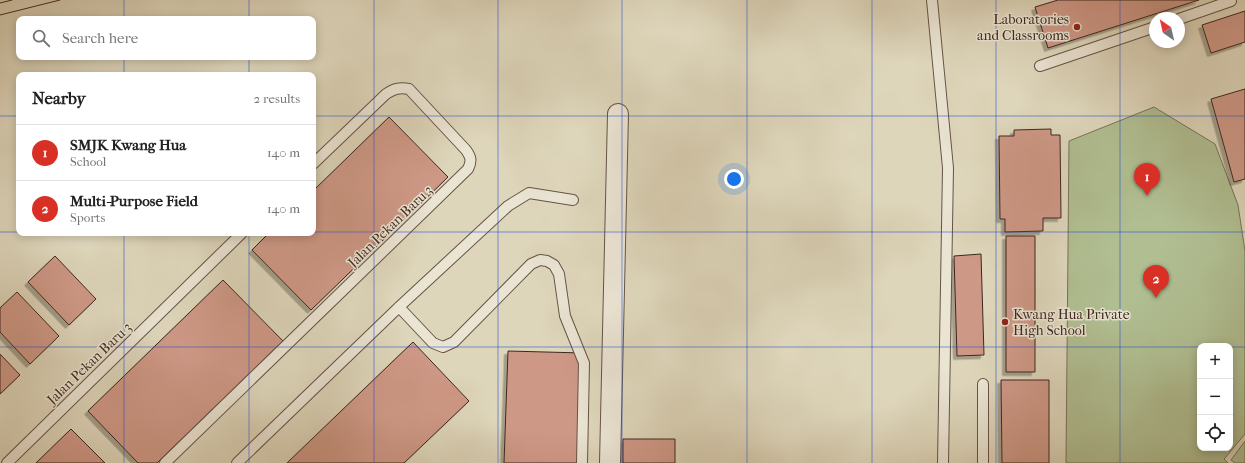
<!DOCTYPE html>
<meta charset="utf-8">
<style>
body{margin:0;font-family:"IM FELL French Canon",serif;background:#f6f6f6;color:#202124}
.controls{position:absolute;right:12px;bottom:12px;display:grid;overflow:hidden;border-radius:8px;box-shadow:0 2px 10px #0003}
.controls button{width:36px;height:36px;display:grid;place-items:center;padding:0;border:0;border-bottom:1px solid #e0e0e0;background:#fff;color:#202124;font:20px sans-serif}
.compass{position:absolute;left:1149px;top:12px;width:36px;height:36px;border-radius:50%;background:#fff;box-shadow:0 2px 10px #0003;rotate:326deg}
.you{position:absolute;left:734px;top:179px;width:14px;height:14px;margin:-10px;border:3px solid #fff;border-radius:50%;background:#1a73e8;box-shadow:0 0 0 6px #1a73e833}
.badge{display:grid;place-items:center;width:26px;height:26px;border-radius:50%;background:#d93025;color:#fff;font-size:13px;font-weight:700}
.pin{position:absolute;translate:-50% -33px;filter:drop-shadow(0 1px 2px #0008)}
.pin::after{content:'';position:absolute;top:21px;width:14px;height:12px;background:inherit;clip-path:polygon(0 0,100% 0,50% 100%)}
.list{margin:0;padding:0;list-style:none}
h2{display:flex;justify-content:space-between;align-items:center;height:52px;margin:0;padding:0 16px;font-size:17px}
h2 small{font-size:13px;font-weight:400;color:#757577}
.list li{display:grid;grid-template-columns:26px 1fr auto;gap:12px;align-items:center;box-sizing:border-box;height:56px;padding:0 16px;border-top:1px solid #e0e0e0}
.list b{display:block;font-size:15px;white-space:nowrap}
.list p{margin:0;font-size:13px;white-space:nowrap;color:#757577}
.list em{font-size:13px;font-style:normal;color:#757577}
.icon{flex:none;width:22px;height:22px;fill:none;stroke:currentColor;stroke-width:2;stroke-linecap:round;stroke-linejoin:round}
.map{position:relative;flex:none;width:1245px;height:463px;overflow:hidden}
.search{position:absolute;background:#fff;box-shadow:0 2px 10px #0003;left:16px;top:16px;width:300px;height:44px;display:flex;align-items:center;gap:10px;box-sizing:border-box;padding:0 14px;border-radius:8px;color:#757577;font-size:15px}
.panel{position:absolute;background:#fff;box-shadow:0 2px 10px #0003;left:16px;top:72px;width:300px;height:164px;border-radius:8px}
.map>svg:first-child{display:block}
</style>
<div class="map">
<svg width="1245" height="463" viewBox="0 0 1245 463">
<defs>
<filter id="shadow"><feDropShadow dx="-3.5" dy="3.5" stdDeviation="0" flood-color="#0004"/></filter>
</defs>
<rect width="100%" height="100%" fill="#ded6bb"/>
<filter id="stains"><feTurbulence type="fractalNoise" baseFrequency=".005" numOctaves="4"/><feColorMatrix values="0 0 0 0 .2 0 0 0 0 .09 0 0 0 0 .02 0 0 0 .5 -.17"/></filter>
<radialGradient id="worn" r=".72"><stop offset=".6" stop-color="#630" stop-opacity="0"/><stop offset="1" stop-color="#630" stop-opacity=".3"/></radialGradient>
<path fill="#b0be91" stroke="#777258" fill-rule="evenodd" d="M1154 107 1215 144 1238 205 1245 251V434L1224 459 1228 463H1066L1069 141ZM1200 346H1230V448H1200Z
M1245 441V463H1235L1231 460Z"/>
<path fill="#ce9886" stroke="#3e271f" filter="url(#shadow)" d="M1058 0H1199L1048 48 1035 7Z
M1245 11V42L1211 53 1202 25Z
M1245 89V179L1234 182 1211 99Z
M389 117 448 177 311 310 252 250 269 233H313V191Z
M1051 129V135H1060L1061 218H1043V231L1005 232V219H1000L999 136H1014V130Z
M1006 236H1035V372H1006Z
M981 254 984 355 957 356 954 256Z
M55 256 96 299 69 325 28 282Z
M223 280 283 341 157 463H138L88 411Z
M17 292 59 336 30 364 0 332V308Z
M413 342 469 401 404 463H287Z
M508 351 583 353 579 463H504Z
M0 354 20 375 0 394Z
M1001 380H1049V463H1002Z
M71 429 105 463H36Z
M623 439H675V463H623Z"/>
<g fill="none" stroke-linecap="round" stroke-linejoin="round">
<g stroke="#665346" stroke-width="12">
<path id="service" d="M932 0 948 168 943 463
M1179 19 1231 1
M1040 66 1155 27
M399 307 433 343 443 347 454 342 531 264 540 260 547 261 554 265 559 274 565 316 584 363 582 463
M983 384V463
M7 463 242 233
M165 463 468 169C472 161 471 157 466 150L409 89C399 87 394 89 386 94L313 164
M237 463 399 307 508 206 529 193 573 200"/>
</g>
<g stroke="#665346" stroke-width="22">
<path id="minor" d="M610 463 618 114"/>
</g>
<use href="#service" stroke="#eae4d3" stroke-width="10"/>
<use href="#minor" stroke="#eae4d3" stroke-width="20"/>
<path stroke="#3e271f" stroke-width="1" d="M0 3 12 0
M0 15 60 0"/>
</g>
<path fill="none" stroke="#1d4ed8" stroke-width="1" stroke-opacity="0.55" d="M124 0V19M249 0V19M374 0V463M498 0V463M622 0V463M747 0V463M872 0V463M996 0V463M1120 0V463M124 57V75M249 57V75M0 116H19M313 116H1245M0 232H19M313 232H1245M124 233V463M249 233V463M0 347H1200M1230 347H1245"/>
<g fill="#8f2418" stroke="#eae4d3" stroke-width="1.5">
<circle cx="1077" cy="27" r="4"/>
<circle cx="1005" cy="322" r="4"/>
</g>
<g text-anchor="middle" stroke-width="3" stroke-linejoin="round" paint-order="stroke">
<g font-size="14" fill="#3e271f" stroke="#eae4d3" text-anchor="end">
<text x="1069" y="24">Laboratories<tspan x="1069" dy="16">and Classrooms</tspan></text>
<text x="1013" y="319" text-anchor="start">Kwang Hua Private<tspan x="1013" dy="16">High School</tspan></text>
</g>
<g font-size="14" fill="#3e271f" stroke="#eae4d3">
<text transform="translate(390 226) rotate(-44)" y="5">Jalan Pekan Baru 3</text>
<text transform="translate(89 363) rotate(-44)" y="5">Jalan Pekan Baru 3</text>
</g>
</g>
<rect width="100%" height="100%" filter="url(#stains)"/>
<rect width="100%" height="100%" fill="url(#worn)"/>
</svg>
<div class="controls">
<button>+</button>
<button>−</button>
<button><svg class="icon" aria-label="locate" viewBox="0 0 24 24"><circle cx="12" cy="12" r="6"/><path d="M12 2v4M12 18v4M2 12h4M18 12h4"/></svg></button>
</div>
<svg class="compass" viewBox="-18 -18 36 36"><path d="M0-13l5 13h-10z" fill="#e53935"/><path d="M0 13l5-13h-10z" fill="#757577"/></svg>
<div class="you"></div>
<div class="pin badge" style="left:1147px;top:196px">1</div>
<div class="pin badge" style="left:1156px;top:298px">2</div>
<div class="search"><svg class="icon" aria-label="search" viewBox="0 0 24 24"><circle cx="10" cy="10" r="6"/><path d="M15 15l6 6"/></svg>Search here</div>
<section class="panel">
<h2>Nearby<small>2 results</small></h2>
<ul class="list">
<li><span class="badge">1</span><div><b>SMJK Kwang Hua</b><p>School</p></div><em>140 m</em></li>
<li><span class="badge">2</span><div><b>Multi-Purpose Field</b><p>Sports</p></div><em>140 m</em></li>
</ul>
</section>
</div>
